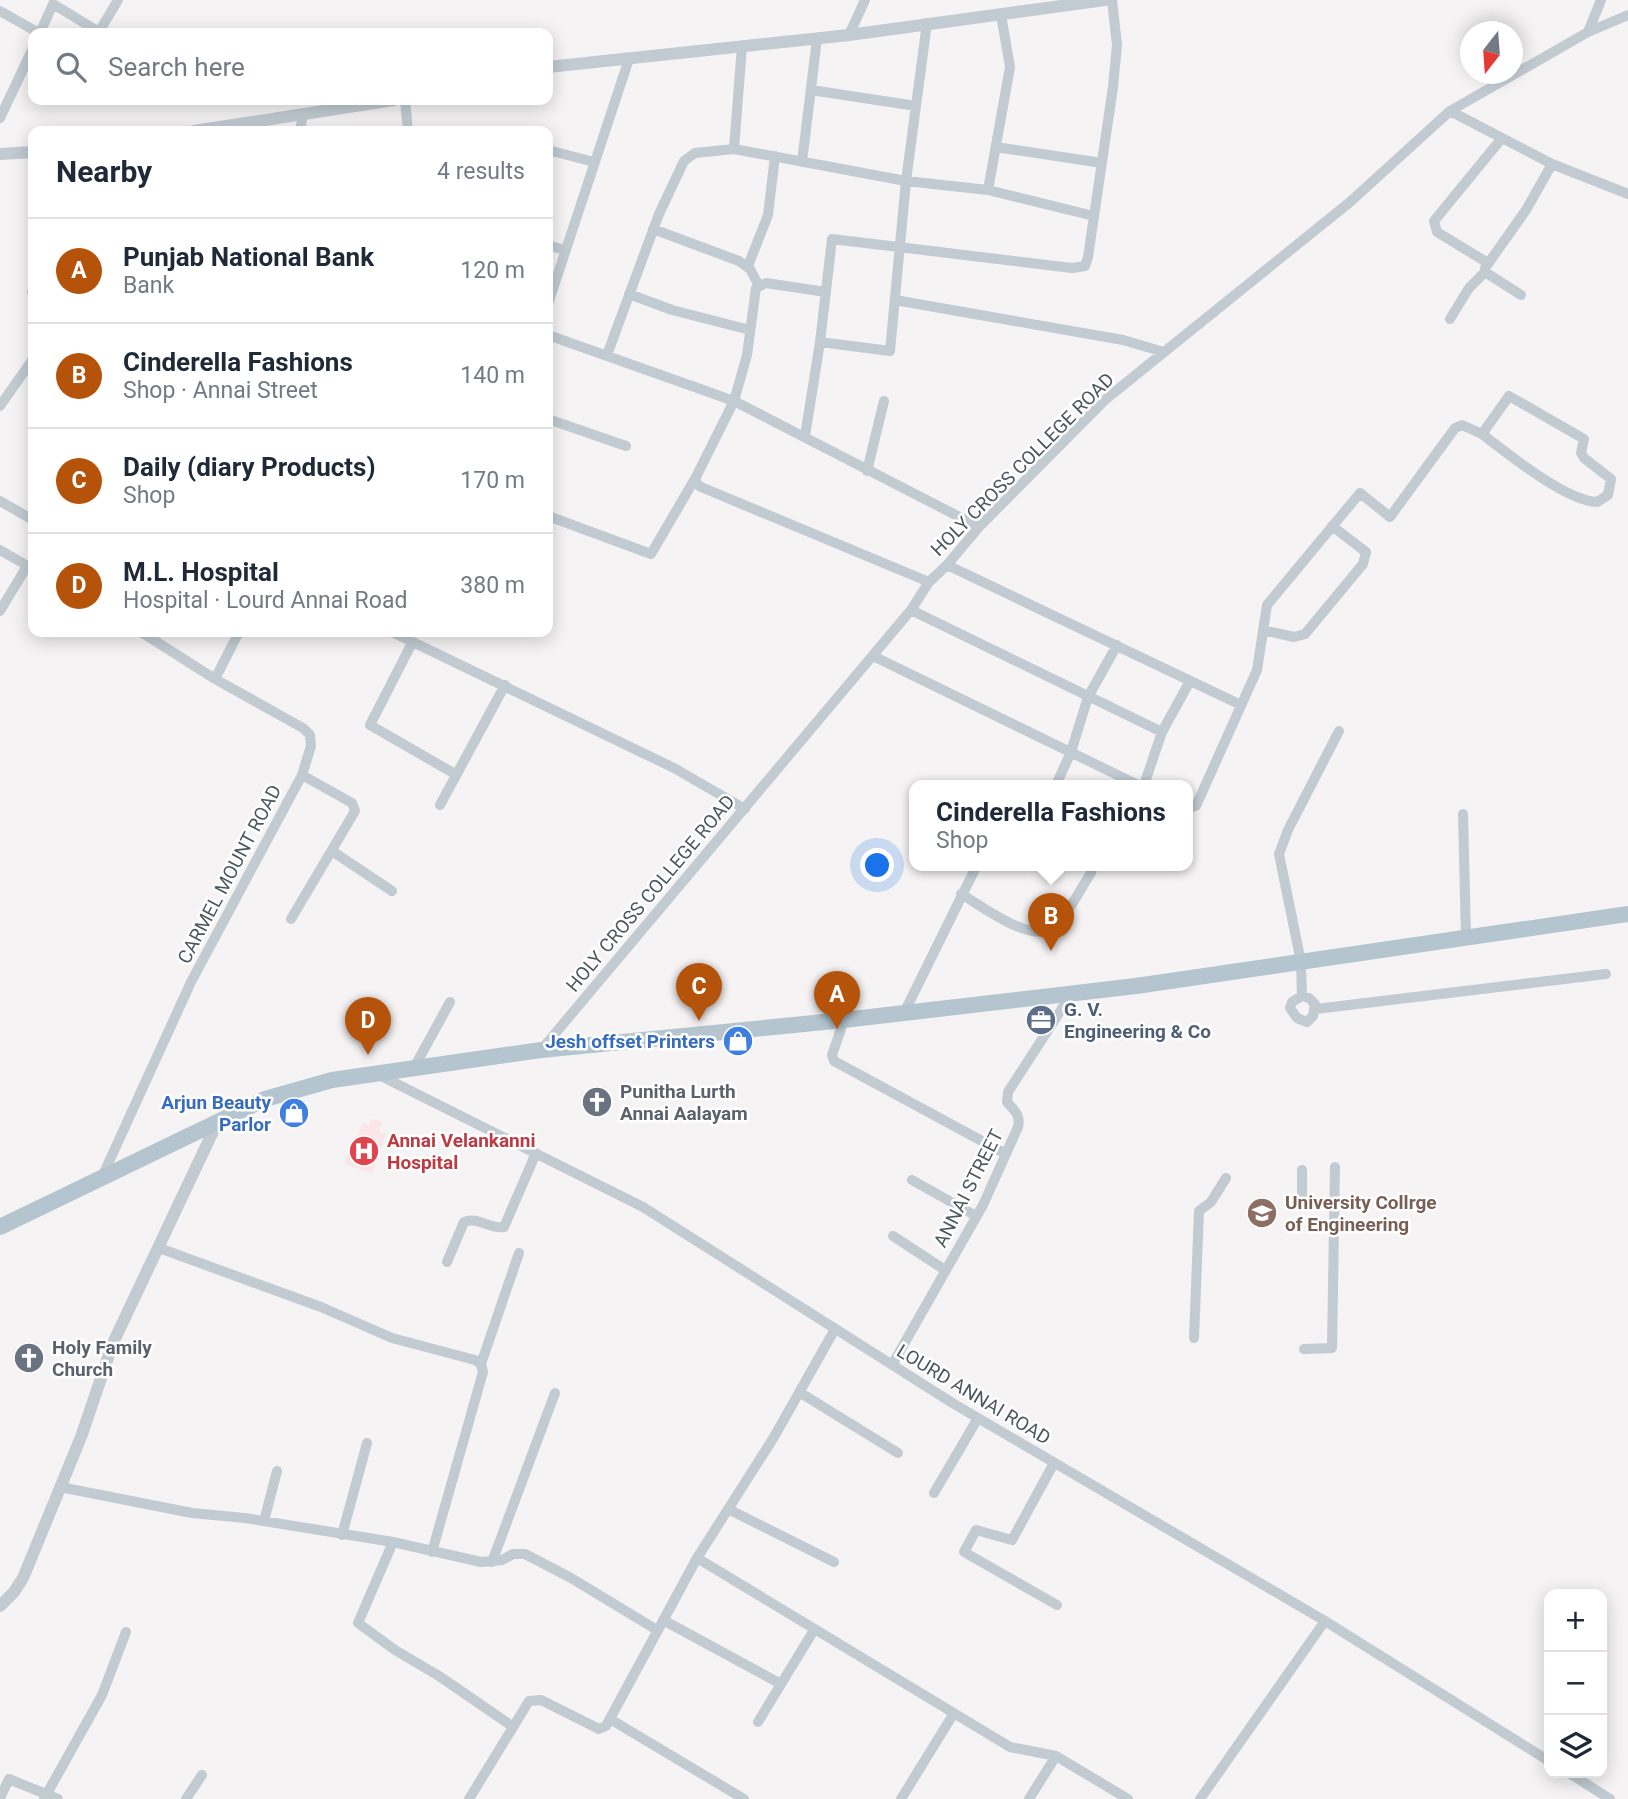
<!DOCTYPE html>
<meta charset="utf-8">
<style>
body{margin:0;font-family:Roboto,sans-serif;background:#f6f6f7;color:#1f2937}
.controls{position:absolute;right:21px;bottom:21px;display:grid;overflow:hidden;border-radius:14px;box-shadow:0 4px 18px #0003}
.controls button{width:63px;height:63px;display:grid;place-items:center;padding:0;border:0;border-bottom:2px solid #e0e1e3;background:#fff;color:#1f2937;font:35px sans-serif}
.compass{position:absolute;left:1460px;top:21px;width:63px;height:63px;border-radius:50%;background:#fff;box-shadow:0 4px 18px #0003;rotate:197deg}
.you{position:absolute;left:878px;top:866px;width:24px;height:24px;margin:-18px;border:5px solid #fff;border-radius:50%;background:#1a73e8;box-shadow:0 0 0 10px #1a73e833}
.badge{display:grid;place-items:center;width:46px;height:46px;border-radius:50%;background:#b45309;color:#fff;font-size:23px;font-weight:700}
.pin{position:absolute;translate:-50% -58px;filter:drop-shadow(0 2px 4px #0008)}
.pin::after{content:'';position:absolute;top:37px;width:24px;height:21px;background:inherit;clip-path:polygon(0 0,100% 0,50% 100%)}
.popup{position:absolute;left:909px;top:780px;width:284px;height:91px;box-sizing:border-box;display:grid;place-content:center;border-radius:14px;background:#fff;filter:drop-shadow(0 2px 5px #0005);font-size:23px;white-space:nowrap;color:#747a83}
.popup b{font-size:26px;color:#1f2937}
.popup::after{content:'';position:absolute;left:50%;top:100%;margin-left:-14px;border:14px solid transparent;border-top-color:#fff}
.list{margin:0;padding:0;list-style:none}
h2{display:flex;justify-content:space-between;align-items:center;height:91px;margin:0;padding:0 28px;font-size:30px}
h2 small{font-size:23px;font-weight:400;color:#747a83}
.list li{display:grid;grid-template-columns:46px 1fr auto;gap:21px;align-items:center;box-sizing:border-box;height:105px;padding:0 28px;border-top:2px solid #e0e1e3}
.list b{display:block;font-size:26px;white-space:nowrap}
.list p{margin:0;font-size:23px;white-space:nowrap;color:#747a83}
.list em{font-size:23px;font-style:normal;color:#747a83}
.icon{flex:none;width:38px;height:38px;fill:none;stroke:currentColor;stroke-width:2;stroke-linecap:round;stroke-linejoin:round}
.map{position:relative;flex:none;width:1628px;height:1799px;overflow:hidden}
.search{position:absolute;background:#fff;box-shadow:0 4px 18px #0003;left:28px;top:28px;width:525px;height:77px;display:flex;align-items:center;gap:18px;box-sizing:border-box;padding:0 24px;border-radius:14px;color:#747a83;font-size:26px}
.panel{position:absolute;background:#fff;box-shadow:0 4px 18px #0003;left:28px;top:126px;width:525px;height:511px;border-radius:14px}
.map>svg:first-child{display:block}
</style>
<div class="map">
<svg width="1628" height="1799" viewBox="0 0 1628 1799">
<rect width="100%" height="100%" fill="#f5f3f3"/>
<path fill="#fbe6e7" d="M371 1119 382 1122 379 1132 386 1134 372 1173 344 1164 354 1137 357 1138 363 1123 369 1125Z"/>
<g fill="none" stroke-linecap="round" stroke-linejoin="round">
<path stroke="#c1cbd1" stroke-width="10" d="M0 11 39 33
M1588 32 1601 0
M40 33 53 4 99 32 118 0
M849 35 865 0
M811 90 916 106
M405 100 408 131
M1450 111 1552 164 1628 194
M0 118 33 48
M300 131 303 114
M996 147 1102 163
M734 149 742 46
M548 150 594 162
M802 162 817 39
M988 190 1094 216
M653 229 739 261 750 269 759 286
M548 245 564 250
M1488 263 1437 232 1434 221 1502 138
M748 266 768 215 775 156
M32 292H33
M826 292 766 283 756 288 747 355 734 401 696 477V483L701 487 929 582
M629 294 672 310 750 330
M1521 295 1485 272V268L1526 210 1552 164
M895 300 1123 340 1164 352
M548 304 629 59
M1450 319 1469 288 1485 272
M548 335 734 401 979 527
M820 342 890 351 906 181 927 23
M607 355 659 214 684 161 695 153 734 149 906 181 988 190 1010 67 1001 15
M0 406 33 359
M548 419 626 446
M805 436 820 342 832 239 1072 268 1085 266 1088 257 1113 87 1117 45 1112 0
M867 471 884 401
M0 501 33 520
M548 516 651 554 696 477
M0 550 33 569
M947 565 1241 705
M911 610 1162 732
M0 611 27 566
M1263 630 1294 637 1305 634 1363 564 1366 552 1332 526
M141 632 215 679
M392 632 674 768 745 809
M412 643 370 725 455 774
M873 656 1138 785
M1056 785 1071 752 1088 697 1117 645
M1144 785 1162 732 1190 681
M440 805 505 685
M1188 808 1196 806 1257 670 1267 605 1360 493 1390 517 1455 428 1462 425 1482 434 1509 396 1584 439 1581 453 1584 458 1611 479 1608 495 1597 502C1566 501 1508 454 1482 434
M1463 814 1466 938
M332 851 392 891
M961 894C982 906 1030 944 1055 928 1063 922 1084 883 1091 873L1093 865
M291 919 355 811 352 803 302 775
M1302 996 1301 962 1279 854 1288 830 1339 731
M1302 996 1309 998 1315 1004 1313 1016 1307 1022 1297 1018 1290 1008 1292 1002Z
M1316 1009 1606 974
M904 1013 977 865
M844 1020 832 1055 834 1061 1006 1154
M542 1049 911 610 929 582 947 565 979 527 1106 399 1350 202 1450 111 1588 32 1628 15
M415 1066 450 1002
M379 1075 643 1207 954 1404 1325 1621 1549 1761
M1302 1170V1203
M102 1177 191 982 302 775 311 746 310 735 303 728 215 679 239 632
M912 1180 976 1216
M893 1236 945 1270
M159 1248 321 1307 392 1338 475 1360 481 1364 483 1372 432 1552
M447 1262 464 1222C478 1216 490 1230 504 1227L536 1153
M1194 1338 1199 1211 1211 1202 1226 1178
M1304 1349 1332 1348 1335 1167
M481 1364 519 1253
M892 1365 983 1205 1018 1127C1021 1115 1014 1110 1007 1102L1008 1092 1072 993
M799 1392 898 1453
M1054 1463 1012 1540 976 1530 964 1552 1057 1605
M60 1487 192 1513 245 1518 393 1542 481 1562 502 1560 513 1554H525L571 1578 657 1630
M934 1493 978 1418
M728 1509 834 1562
M264 1521 277 1471
M342 1535 367 1443
M393 1542 358 1623 395 1650 439 1676 512 1726
M697 1558 1010 1747 1056 1756 1128 1799
M492 1562 555 1393
M663 1620 781 1684
M610 1719 744 1799
M758 1722 814 1630
M1569 1773 1610 1799
M0 1798 9 1779 58 1799
M44 1799 102 1695 126 1632
M186 1799 202 1775
M469 1799 529 1701 541 1700 599 1729 606 1726 697 1558 774 1437 835 1329
M901 1799 954 1713
M1029 1799 1056 1756
M1200 1799 1325 1621"/>
<path stroke="#c1cbd1" stroke-width="12" d="M548 67 849 35 1105 0
M194 131 394 100
M0 154 33 152
M0 1606 14 1592 23 1578 81 1437 113 1343 218 1121"/>
<path stroke="#b4c5cf" stroke-width="16" d="M0 1227 265 1099 332 1080 541 1050 844 1020 1136 986 1628 914"/>
</g>
<defs>
<g id="office-disc" transform="scale(1.575)"><circle r="9.5" fill="#5c6f8a" stroke="#fff"/><path d="M-6-3h4V-5.5h4V-3h4V5H-6ZM-1-4.5V-3h2v-1.5ZM-6 0V1H6V0Z" fill="#fff"/></g>
<g id="shop-disc" transform="scale(1.575)"><circle r="9.5" fill="#3f7fe0" stroke="#fff"/><path d="M-5-2.5h2.3a2.7 3.5 0 0 1 5.4 0H5L5.5 6h-11ZM-1.5-2.5h3a1.5 2.3 0 0 0-3 0Z" fill="#fff"/></g>
<g id="church-disc" transform="scale(1.575)"><circle r="9.5" fill="#6b7280" stroke="#fff"/><path d="M-1.2-6h2.4v3.5h3.3v2.4h-3.3V6h-2.4V-.1h-3.3v-2.4h3.3Z" fill="#fff"/></g>
<g id="hospital-disc" transform="scale(1.575)"><circle r="9.5" fill="#e0444e" stroke="#fff"/><path d="M-5-5h3v3.5h4V-5h3V5h-3V1.5h-4V5h-3Z" fill="#fff"/></g>
<g id="university-disc" transform="scale(1.575)"><circle r="9.5" fill="#8d6e63" stroke="#fff"/><path d="M0-5L7-2L0 1L-7-2ZM-4 1L0 2.5L4 1V4Q0 6-4 4Z" fill="#fff"/></g>
</defs>
<g fill-rule="evenodd">
<use href="#office-disc" x="1041" y="1020"/>
<use href="#shop-disc" x="738" y="1041"/>
<use href="#church-disc" x="597" y="1102"/>
<use href="#shop-disc" x="294" y="1113"/>
<use href="#hospital-disc" x="364" y="1151"/>
<use href="#university-disc" x="1262" y="1213"/>
<use href="#church-disc" x="29" y="1358"/>
</g>
<g text-anchor="middle" stroke-width="5" stroke-linejoin="round" paint-order="stroke">
<g font-size="19" fill="#4b5860" stroke="#fff">
<text transform="translate(1022 464) rotate(-45)" y="7">HOLY CROSS COLLEGE ROAD</text>
<text transform="translate(229 874) rotate(-62)" y="7">CARMEL MOUNT ROAD</text>
<text transform="translate(650 893) rotate(-50)" y="7">HOLY CROSS COLLEGE ROAD</text>
<text transform="translate(968 1188) rotate(-63)" y="7">ANNAI STREET</text>
<text transform="translate(974 1394) rotate(31)" y="7">LOURD ANNAI ROAD</text>
</g>
<g font-size="19" font-weight="bold" fill="#4e5e75" stroke="#fff" text-anchor="start">
<text x="1064" y="1016">G. V.<tspan x="1064" dy="22">Engineering &amp; Co</tspan></text>
</g>
<g font-size="19" font-weight="bold" fill="#366cbe" stroke="#fff" text-anchor="end">
<text x="715" y="1048">Jesh offset Printers</text>
<text x="271" y="1109">Arjun Beauty<tspan x="271" dy="22">Parlor</tspan></text>
</g>
<g font-size="19" font-weight="bold" fill="#5b616d" stroke="#fff" text-anchor="start">
<text x="620" y="1098">Punitha Lurth<tspan x="620" dy="22">Annai Aalayam</tspan></text>
<text x="52" y="1354">Holy Family<tspan x="52" dy="22">Church</tspan></text>
</g>
<g font-size="19" font-weight="bold" fill="#be3a42" stroke="#fff" text-anchor="start">
<text x="387" y="1147">Annai Velankanni<tspan x="387" dy="22">Hospital</tspan></text>
</g>
<g font-size="19" font-weight="bold" fill="#785e54" stroke="#fff" text-anchor="start">
<text x="1285" y="1209">University Collrge<tspan x="1285" dy="22">of Engineering</tspan></text>
</g>
</g>
</svg>
<div class="controls">
<button>+</button>
<button>−</button>
<button><svg class="icon" aria-label="layers" viewBox="0 0 24 24"><path d="M12 4l9 5-9 5-9-5zM3 14l9 5 9-5"/></svg></button>
</div>
<svg class="compass" viewBox="-18 -18 36 36"><path d="M0-13l5 13h-10z" fill="#e53935"/><path d="M0 13l5-13h-10z" fill="#747a83"/></svg>
<div class="you"></div>
<div class="pin badge" style="left:837px;top:1029px">A</div>
<div class="pin badge" style="left:1051px;top:951px">B</div>
<div class="popup"><b>Cinderella Fashions</b>Shop</div>
<div class="pin badge" style="left:699px;top:1021px">C</div>
<div class="pin badge" style="left:368px;top:1055px">D</div>
<div class="search"><svg class="icon" aria-label="search" viewBox="0 0 24 24"><circle cx="10" cy="10" r="6"/><path d="M15 15l6 6"/></svg>Search here</div>
<section class="panel">
<h2>Nearby<small>4 results</small></h2>
<ul class="list">
<li><span class="badge">A</span><div><b>Punjab National Bank</b><p>Bank</p></div><em>120 m</em></li>
<li><span class="badge">B</span><div><b>Cinderella Fashions</b><p>Shop · Annai Street</p></div><em>140 m</em></li>
<li><span class="badge">C</span><div><b>Daily (diary Products)</b><p>Shop</p></div><em>170 m</em></li>
<li><span class="badge">D</span><div><b>M.L. Hospital</b><p>Hospital · Lourd Annai Road</p></div><em>380 m</em></li>
</ul>
</section>
</div>
